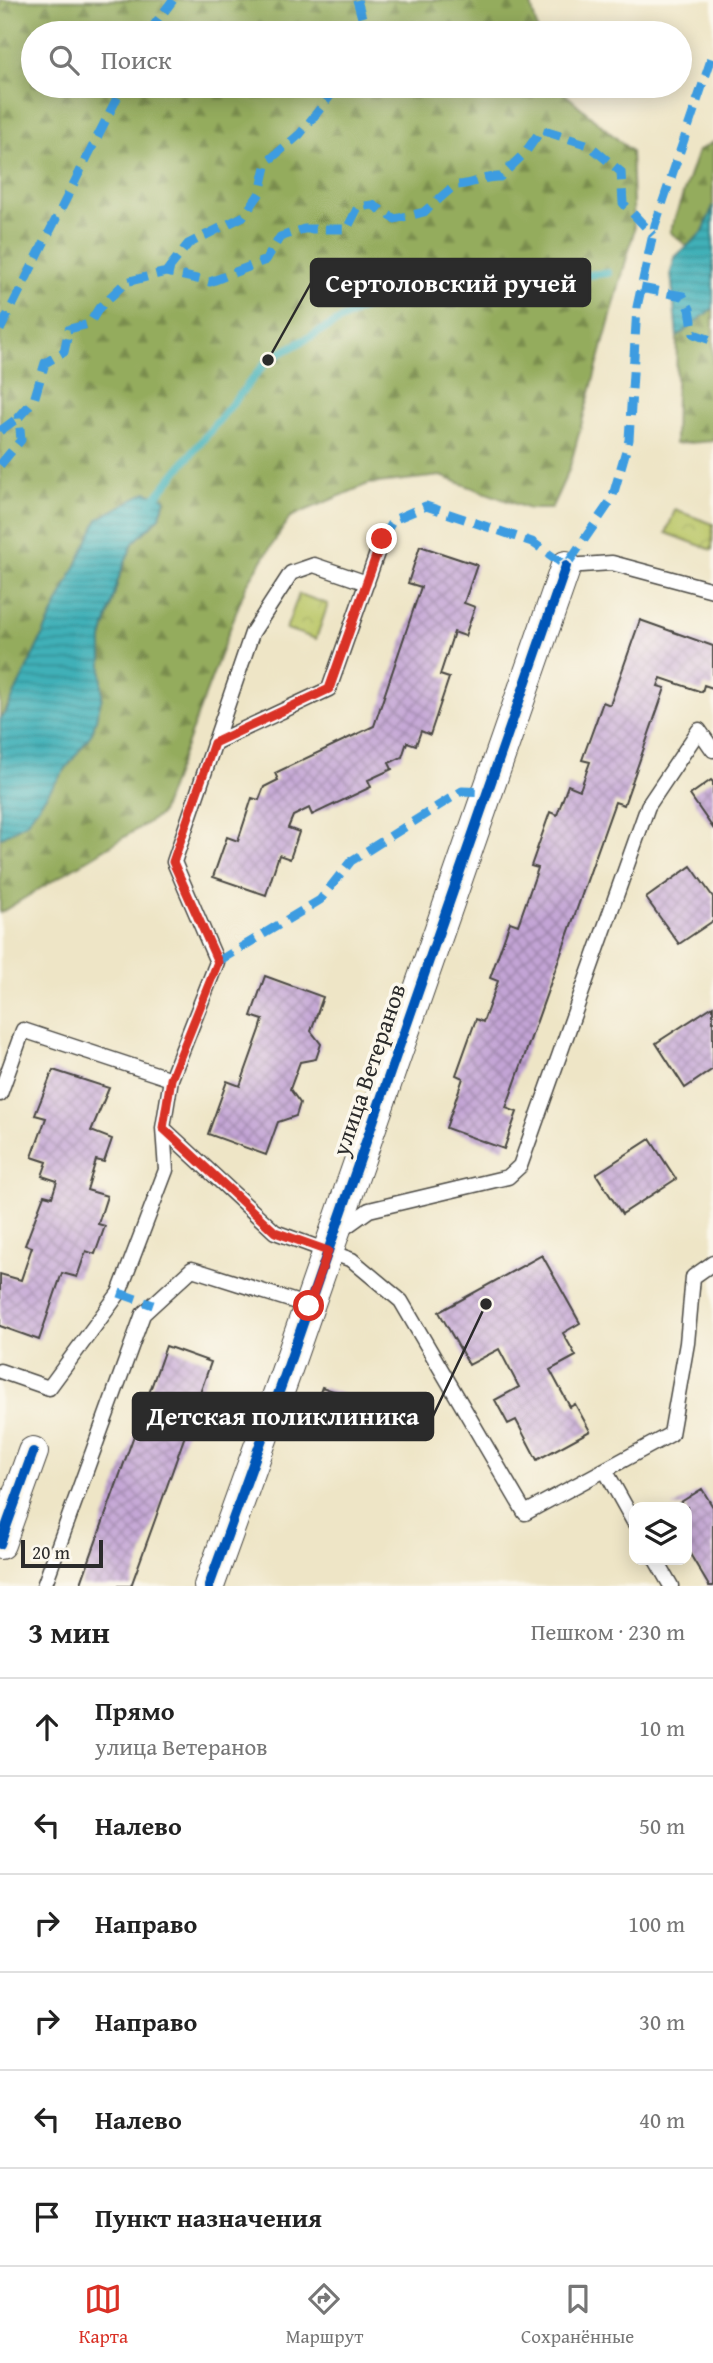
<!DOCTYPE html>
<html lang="ru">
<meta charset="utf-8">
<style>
body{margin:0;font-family:"Gentium Book Plus",serif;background:#f6f6f6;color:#222}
.controls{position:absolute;right:21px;bottom:21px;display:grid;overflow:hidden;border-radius:14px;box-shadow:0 4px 18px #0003}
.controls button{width:63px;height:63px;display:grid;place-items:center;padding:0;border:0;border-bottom:2px solid #e0e0e0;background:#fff;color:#222;font:35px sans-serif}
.scale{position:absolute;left:21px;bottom:18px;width:82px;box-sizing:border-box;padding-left:7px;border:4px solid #2b2b2b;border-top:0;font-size:19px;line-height:24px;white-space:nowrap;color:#2b2b2b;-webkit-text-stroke:5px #fbf7ec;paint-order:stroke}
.stop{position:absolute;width:21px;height:21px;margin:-16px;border:5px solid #d93025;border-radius:50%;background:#fff}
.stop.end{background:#d93025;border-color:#fff;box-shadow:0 2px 7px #0008}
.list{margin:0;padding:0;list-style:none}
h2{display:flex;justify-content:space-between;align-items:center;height:91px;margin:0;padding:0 28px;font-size:30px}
h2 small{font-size:23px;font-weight:400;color:#767676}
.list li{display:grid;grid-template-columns:46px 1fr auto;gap:21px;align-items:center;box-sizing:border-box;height:98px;padding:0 28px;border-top:2px solid #e0e0e0}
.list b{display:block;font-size:26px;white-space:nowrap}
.list p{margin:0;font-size:23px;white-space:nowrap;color:#767676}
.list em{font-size:23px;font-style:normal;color:#767676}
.icon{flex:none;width:38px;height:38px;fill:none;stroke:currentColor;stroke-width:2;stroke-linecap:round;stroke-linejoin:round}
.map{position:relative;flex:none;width:713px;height:1586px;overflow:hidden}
.search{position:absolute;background:#fff;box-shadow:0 4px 18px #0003;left:21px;right:21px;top:21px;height:77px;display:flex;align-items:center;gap:18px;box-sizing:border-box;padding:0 24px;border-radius:38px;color:#767676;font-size:26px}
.sheet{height:679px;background:#fff}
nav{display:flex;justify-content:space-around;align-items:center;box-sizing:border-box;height:98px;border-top:2px solid #e0e0e0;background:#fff;font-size:19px;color:#767676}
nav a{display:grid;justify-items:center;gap:4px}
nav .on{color:#d93025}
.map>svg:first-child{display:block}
</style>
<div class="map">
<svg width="713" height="1586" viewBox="0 0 713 1586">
<defs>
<pattern id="forest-firs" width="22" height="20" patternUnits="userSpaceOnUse" patternTransform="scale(1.75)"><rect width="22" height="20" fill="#94ac5d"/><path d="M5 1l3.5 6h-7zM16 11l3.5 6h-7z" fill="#798c4d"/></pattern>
<pattern id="park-crowns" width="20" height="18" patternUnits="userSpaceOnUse" patternTransform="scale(1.75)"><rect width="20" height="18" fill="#bbc769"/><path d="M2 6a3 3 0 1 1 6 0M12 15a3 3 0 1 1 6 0" fill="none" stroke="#a1ab5b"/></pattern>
<pattern id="water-rules" width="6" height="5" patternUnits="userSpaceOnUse" patternTransform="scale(1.75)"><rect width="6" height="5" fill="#3fb0b8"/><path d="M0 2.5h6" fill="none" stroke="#358f96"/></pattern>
<pattern id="building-cross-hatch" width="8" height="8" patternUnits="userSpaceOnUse" patternTransform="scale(1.75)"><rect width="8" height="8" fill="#c3a4d5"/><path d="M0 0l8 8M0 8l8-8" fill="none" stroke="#9f86ad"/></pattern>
</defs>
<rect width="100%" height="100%" fill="#fbf7ec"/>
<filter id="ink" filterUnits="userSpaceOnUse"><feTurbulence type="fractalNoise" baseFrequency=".0143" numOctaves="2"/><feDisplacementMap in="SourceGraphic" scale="14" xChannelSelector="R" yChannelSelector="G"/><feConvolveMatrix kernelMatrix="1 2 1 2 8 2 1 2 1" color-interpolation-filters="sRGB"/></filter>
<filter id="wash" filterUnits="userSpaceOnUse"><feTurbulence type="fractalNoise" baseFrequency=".00686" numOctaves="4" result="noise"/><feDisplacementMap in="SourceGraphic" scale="28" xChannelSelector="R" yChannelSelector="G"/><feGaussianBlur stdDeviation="1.57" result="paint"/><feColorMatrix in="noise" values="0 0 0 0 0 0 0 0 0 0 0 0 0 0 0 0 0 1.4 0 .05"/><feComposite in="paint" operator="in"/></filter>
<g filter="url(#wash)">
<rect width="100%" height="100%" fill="#eee5c6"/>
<path fill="url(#forest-firs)" stroke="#606c44" stroke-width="2" d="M0 0H530L538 33H33V86H556L631 151 634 231 569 470 551 509H529L441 476 368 484 290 517 246 586 160 815 0 913V838L26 823 102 697V639L119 577 133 543 160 517 165 499 146 492 0 719Z
M713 142V206L703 232 687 246 670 232 698 151Z
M713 308V441L675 444 677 337Z"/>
<path fill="url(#park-crowns)" stroke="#73794a" stroke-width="2" d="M675 510 713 524 712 550 666 533Z
M299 594 328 604 316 639 286 629Z"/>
<path fill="url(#water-rules)" stroke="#356e72" stroke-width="2" d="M713 206V308L677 337 671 272 675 257 703 232Z
M146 492 165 498 160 517 133 543 119 577 102 639V697L92 733 26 823 0 838V719L6 712 98 519Z"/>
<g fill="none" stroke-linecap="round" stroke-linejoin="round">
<path stroke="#3fb0b8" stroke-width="8" d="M151 503 268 360 390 293 608 273"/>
</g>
<g id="blocks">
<path fill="url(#building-cross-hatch)" d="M420 546 477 565 464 603 475 607 465 636 454 632 440 675 449 678 430 735 421 731 416 745 407 742 402 757 389 763 392 769 368 780 371 787 312 815 309 808 293 816 288 828 299 832 290 859 279 855 266 895 213 877 227 837 238 841 252 798 259 800 264 787 278 780 275 773 374 726 421 587 408 583Z
M640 620 713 646V688L704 685 702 692 661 678 658 686 665 688 624 805 615 802 506 1108 517 1112 504 1149 446 1128 463 1078 456 1075 476 1019 483 1022 498 981 490 978 510 922 518 925 538 868 531 866 550 812 557 815 568 785 580 790 590 762 582 760 603 702 610 705Z
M711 780 713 782V828L690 795Z
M691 866 713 897V921L679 944 646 898Z
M265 976 323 997 311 1031 321 1044 316 1059 300 1062 290 1089 300 1103 296 1116 278 1122 266 1155 208 1134 227 1081 240 1086 260 1030 263 1020 251 1016Z
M713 1006V1069L685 1088 656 1043Z
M53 1070 109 1088 91 1131 112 1139 104 1162 96 1160 87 1190 107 1196 98 1224 105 1226 95 1254 86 1251 77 1277 62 1273 39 1340 0 1326V1274L21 1280 32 1247 25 1245 44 1195 52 1197 57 1181 42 1176 47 1162 32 1157 46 1118 35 1115Z
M650 1139 676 1179 622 1214 596 1174Z
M542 1255 580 1323 563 1333 576 1356 550 1370 570 1407 575 1404 590 1431 537 1460 516 1420 508 1424 495 1400 519 1387 499 1349 469 1365 439 1312Z
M166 1346 211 1362 155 1520 131 1586H80Z
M322 1387 353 1398 341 1431 310 1420Z
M702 1489 713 1507V1586H709L687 1549V1507H673Z"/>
</g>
</g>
<g filter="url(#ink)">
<use href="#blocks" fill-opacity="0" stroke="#484742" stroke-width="2"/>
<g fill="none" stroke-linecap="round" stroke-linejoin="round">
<g stroke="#484742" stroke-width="17">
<path id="service" d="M566 566 612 563 713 590
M214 743 329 689 382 539
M0 1094 23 1030 171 1079
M163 1128 275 1232 352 1260 401 1301 525 1513 671 1434 687 1343 693 1277 713 1263
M341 1230 369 1210 508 1177 520 1166 648 806 699 730 713 750
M0 1371 49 1388 119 1293 166 1170 163 1128 171 1079 217 962 174 862 252 633 291 573 314 565 367 583
M605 1470 634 1522
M656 1560 671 1586
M44 1586 143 1314 192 1269 309 1306"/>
</g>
<g stroke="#484742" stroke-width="32">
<path id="minor" d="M0 1544 33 1452
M209 1586 285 1375 566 566"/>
</g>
<use href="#service" stroke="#fff" stroke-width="14"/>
<use href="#minor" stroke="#fff" stroke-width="30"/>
<path stroke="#3d9ce1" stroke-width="9" stroke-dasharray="18 9" stroke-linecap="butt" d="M357 0 364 25 363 33
M148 33 173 0
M166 272 188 244 244 216 260 193 267 162 300 134 338 86
M641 288 683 296 690 309 694 334 713 341
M0 330 123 86
M0 431 19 417
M0 465 21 440 19 417 34 400 45 363 64 352 69 329 89 324 99 308 126 282 166 272 210 282 266 260 280 237 304 229H347L358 207 373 205 395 219 424 212 455 185C472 185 483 176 500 177L525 153 541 130 589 145 621 172 623 203 653 235
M382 539 393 520 426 506 532 542 566 566 612 499 629 440 637 307 655 225 713 54
M217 962 320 900 351 861 462 791 488 792
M119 1293 153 1305"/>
<g stroke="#fbf7ec" stroke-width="15">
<path id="cycleway" d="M0 1544 33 1452
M209 1586 285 1375 566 566"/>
</g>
<use href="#cycleway" stroke="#0057b8" stroke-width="10"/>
</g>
</g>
<g fill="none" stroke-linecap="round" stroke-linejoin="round" filter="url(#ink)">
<path stroke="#d93025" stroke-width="9" d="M309 1306 328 1251 275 1232 163 1128 171 1079 218 962 173 862 214 743 329 689 382 539"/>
</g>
<g text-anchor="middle" stroke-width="7" stroke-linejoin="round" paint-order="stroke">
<g font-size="24" fill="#2b2b2b" stroke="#fbf7ec">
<text transform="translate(369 1070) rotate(-71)" y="8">улица Ветеранов</text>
</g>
</g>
<path fill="none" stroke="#2b2b2b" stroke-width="2.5" d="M268 360L311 283M486 1304L433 1416"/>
<g fill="#2b2b2b" stroke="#fbf7ec" stroke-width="2.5">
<circle cx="268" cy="360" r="7"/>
<circle cx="486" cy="1304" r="7"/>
</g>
<g fill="#2b2b2b" stroke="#2b2b2b" stroke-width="2.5">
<rect x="311" y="259" width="279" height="47" rx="7"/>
<rect x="133" y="1393" width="300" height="47" rx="7"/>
</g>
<g font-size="26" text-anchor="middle" font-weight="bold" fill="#fff">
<text x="451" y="292">Сертоловский ручей</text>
<text x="283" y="1425">Детская поликлиника</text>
</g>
</svg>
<div class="controls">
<button><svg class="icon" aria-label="layers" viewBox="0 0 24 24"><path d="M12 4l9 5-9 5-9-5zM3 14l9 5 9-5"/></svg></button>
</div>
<div class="scale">20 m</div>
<div class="stop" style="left:309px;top:1306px"></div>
<div class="stop end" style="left:382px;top:539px"></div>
<div class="search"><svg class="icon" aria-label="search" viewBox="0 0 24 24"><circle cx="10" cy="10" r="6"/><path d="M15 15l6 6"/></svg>Поиск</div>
</div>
<section class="sheet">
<h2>3 мин<small>Пешком · 230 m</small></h2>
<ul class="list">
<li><svg class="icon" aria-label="ahead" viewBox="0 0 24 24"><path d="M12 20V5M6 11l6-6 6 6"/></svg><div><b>Прямо</b><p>улица Ветеранов</p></div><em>10 m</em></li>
<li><svg class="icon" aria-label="left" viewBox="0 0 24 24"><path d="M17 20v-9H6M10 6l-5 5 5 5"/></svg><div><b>Налево</b></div><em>50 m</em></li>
<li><svg class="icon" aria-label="right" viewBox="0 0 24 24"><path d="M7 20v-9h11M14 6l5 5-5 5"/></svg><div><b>Направо</b></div><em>100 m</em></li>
<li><svg class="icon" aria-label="right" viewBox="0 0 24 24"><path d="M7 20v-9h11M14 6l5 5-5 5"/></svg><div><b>Направо</b></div><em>30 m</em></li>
<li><svg class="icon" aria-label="left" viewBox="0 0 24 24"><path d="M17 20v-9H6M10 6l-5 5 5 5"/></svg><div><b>Налево</b></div><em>40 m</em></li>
<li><svg class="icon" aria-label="arrive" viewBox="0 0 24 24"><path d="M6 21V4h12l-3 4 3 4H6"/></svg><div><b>Пункт назначения</b></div></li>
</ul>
</section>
<nav>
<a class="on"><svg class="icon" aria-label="map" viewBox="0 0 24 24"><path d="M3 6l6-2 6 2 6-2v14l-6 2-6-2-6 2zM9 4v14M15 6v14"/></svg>Карта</a>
<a><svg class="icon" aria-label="directions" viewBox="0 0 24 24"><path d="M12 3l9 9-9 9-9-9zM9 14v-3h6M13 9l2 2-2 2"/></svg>Маршрут</a>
<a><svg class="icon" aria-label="saved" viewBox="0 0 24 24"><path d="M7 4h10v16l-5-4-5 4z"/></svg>Сохранённые</a>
</nav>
